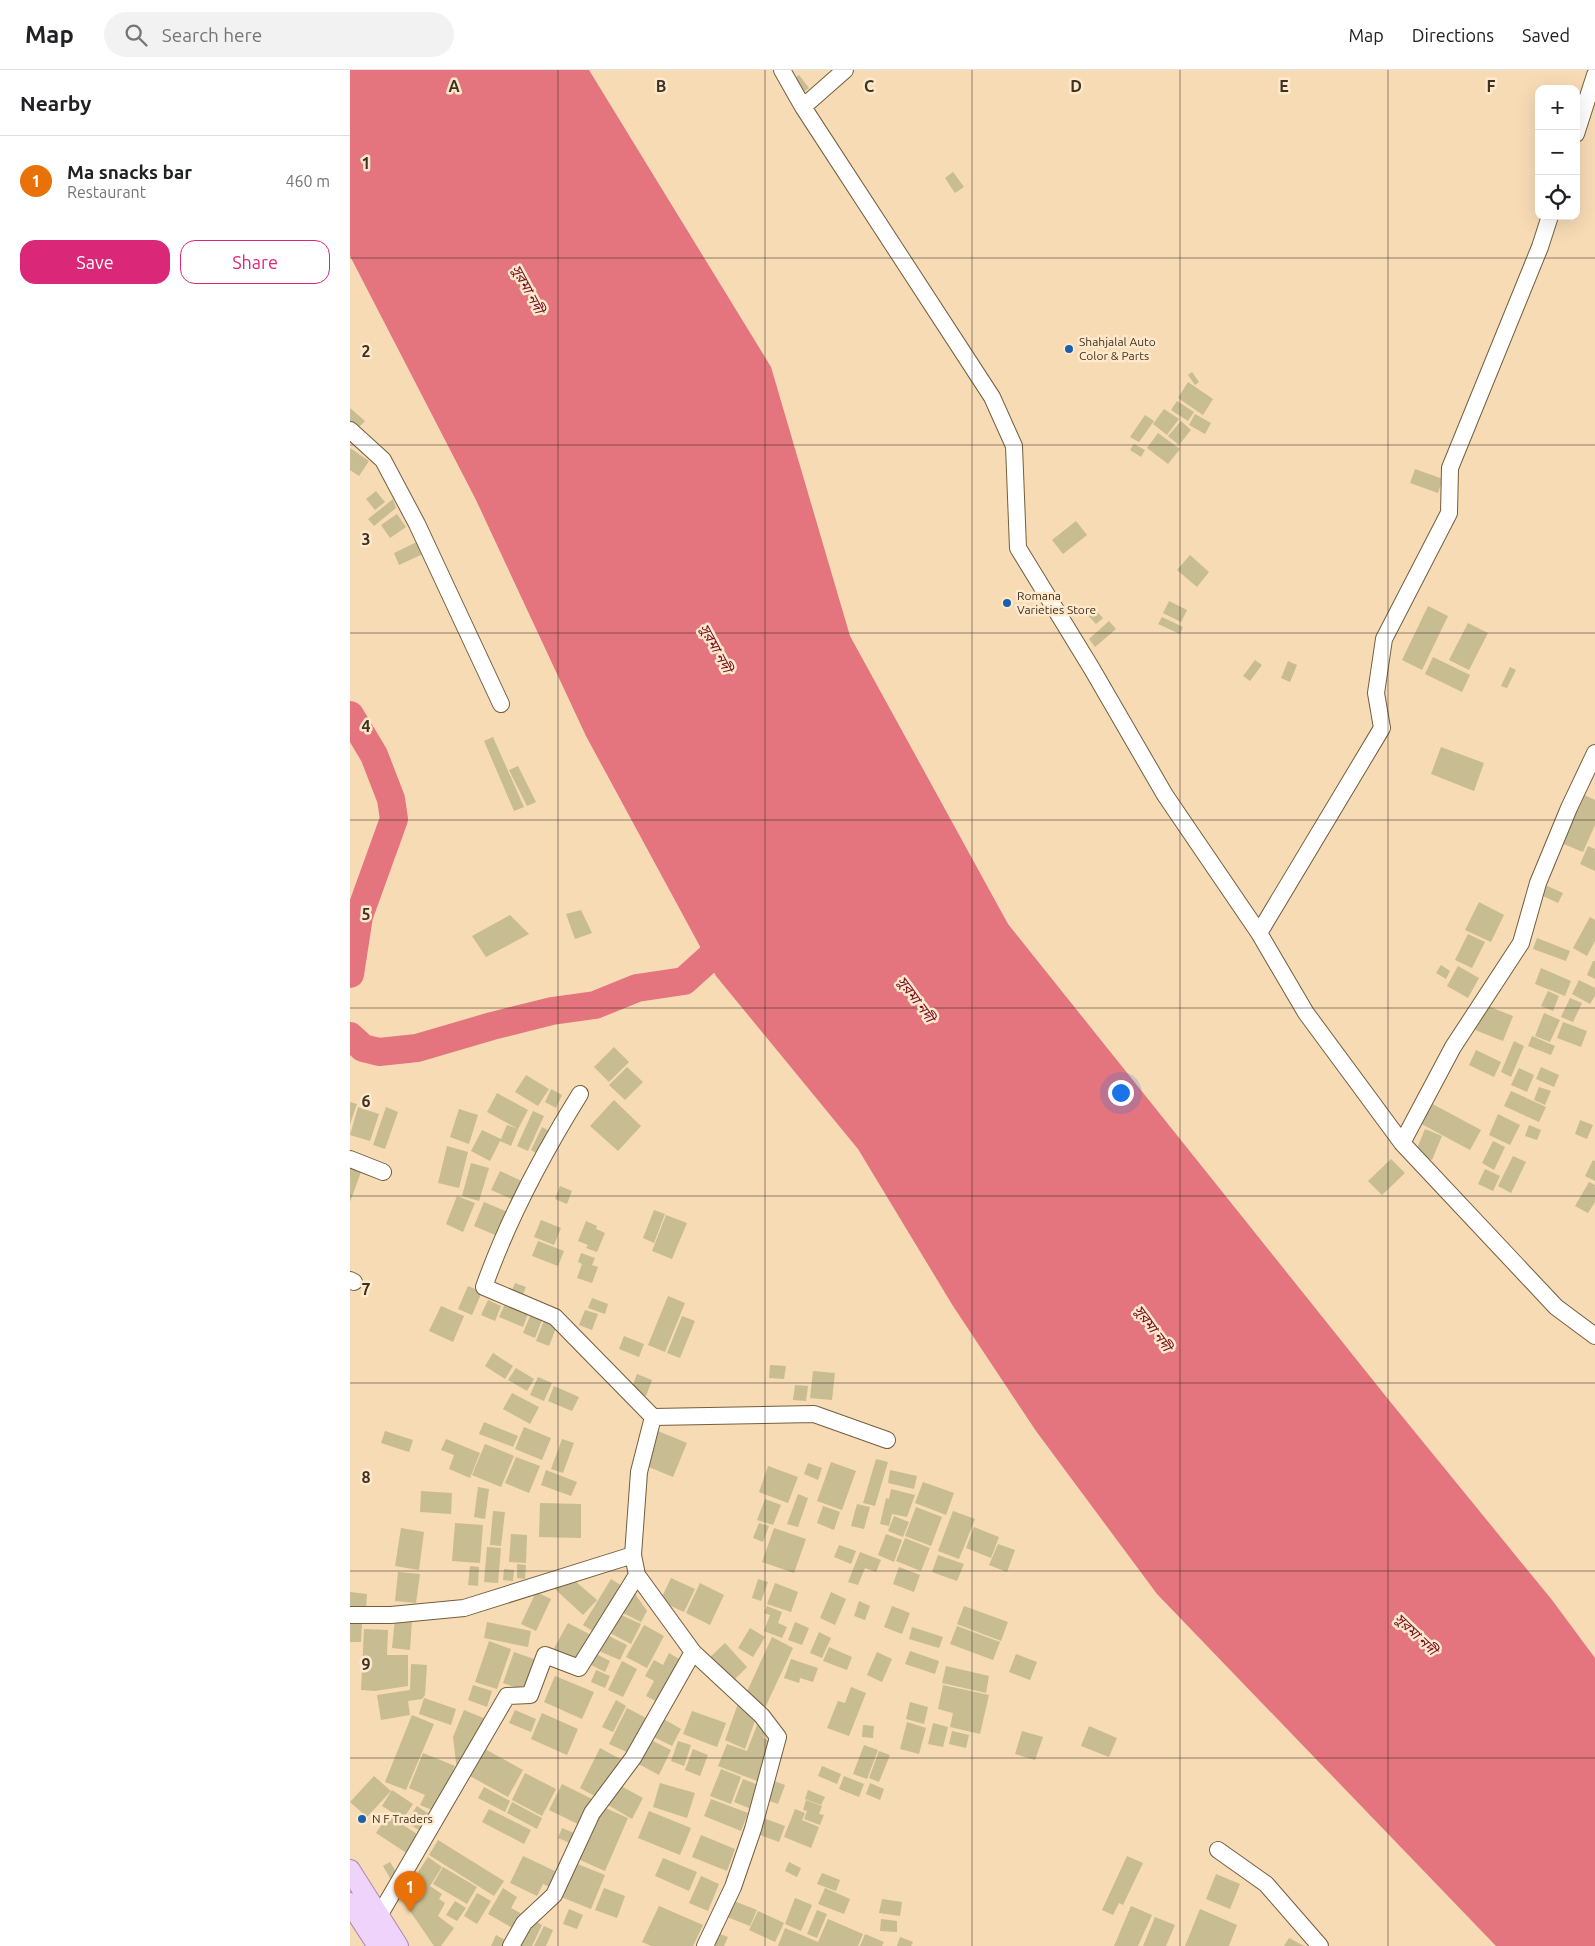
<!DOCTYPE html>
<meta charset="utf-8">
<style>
body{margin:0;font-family:Ubuntu,"Noto Sans Bengali",sans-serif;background:#f2f2f2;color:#202124}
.controls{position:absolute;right:15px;top:15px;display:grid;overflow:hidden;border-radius:10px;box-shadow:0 5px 20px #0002}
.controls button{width:45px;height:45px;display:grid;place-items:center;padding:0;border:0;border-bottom:1px solid #e0e0e0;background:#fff;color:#202124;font:25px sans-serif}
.you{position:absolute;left:770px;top:1022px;width:18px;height:18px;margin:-12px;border:4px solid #fff;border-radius:50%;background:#1a73e8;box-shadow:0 0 0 8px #1a73e833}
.badge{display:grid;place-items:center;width:32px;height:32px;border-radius:50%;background:#db2777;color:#fff;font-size:16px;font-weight:700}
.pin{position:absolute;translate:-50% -41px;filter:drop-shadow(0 1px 2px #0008)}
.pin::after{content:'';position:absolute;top:26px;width:18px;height:15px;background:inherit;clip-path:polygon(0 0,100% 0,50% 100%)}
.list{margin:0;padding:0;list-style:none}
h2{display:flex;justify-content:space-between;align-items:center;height:65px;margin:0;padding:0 20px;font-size:21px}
h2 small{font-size:16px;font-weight:400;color:#757577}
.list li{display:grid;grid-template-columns:32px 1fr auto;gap:15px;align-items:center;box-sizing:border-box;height:90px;padding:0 20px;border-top:1px solid #e0e0e0}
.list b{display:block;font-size:19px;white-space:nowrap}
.list p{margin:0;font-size:16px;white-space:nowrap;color:#757577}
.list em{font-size:16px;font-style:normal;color:#757577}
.actions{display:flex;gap:10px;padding:15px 20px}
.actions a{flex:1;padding:11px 0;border:1px solid #db2777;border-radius:15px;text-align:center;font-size:18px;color:#db2777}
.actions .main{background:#db2777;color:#fff}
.icon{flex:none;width:28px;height:28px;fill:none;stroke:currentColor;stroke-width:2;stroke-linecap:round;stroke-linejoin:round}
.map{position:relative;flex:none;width:1245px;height:1876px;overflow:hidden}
header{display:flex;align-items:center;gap:30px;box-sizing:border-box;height:70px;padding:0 25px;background:#fff;border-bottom:1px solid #e0e0e0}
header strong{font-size:24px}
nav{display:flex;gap:28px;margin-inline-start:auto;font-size:18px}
.search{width:350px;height:45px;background:#f2f2f2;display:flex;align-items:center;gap:12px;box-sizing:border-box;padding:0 18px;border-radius:28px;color:#757577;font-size:19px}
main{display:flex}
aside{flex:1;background:#fff}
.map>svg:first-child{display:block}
</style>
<header>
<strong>Map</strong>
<div class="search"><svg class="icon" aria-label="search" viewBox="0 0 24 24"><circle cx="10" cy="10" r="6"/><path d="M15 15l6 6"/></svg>Search here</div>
<nav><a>Map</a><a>Directions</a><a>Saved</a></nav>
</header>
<main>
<aside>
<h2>Nearby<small></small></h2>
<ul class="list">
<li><span class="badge" style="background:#e8710a">1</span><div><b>Ma snacks bar</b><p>Restaurant</p></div><em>460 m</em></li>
</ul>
<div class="actions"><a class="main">Save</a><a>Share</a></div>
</aside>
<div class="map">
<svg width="1245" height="1876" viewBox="0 0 1245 1876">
<rect width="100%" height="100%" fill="#f6dbb5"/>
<path fill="#e4747d" d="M0 0H239L421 297 500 566 658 854 1038 1329 1202 1530 1245 1588V1876H1146L807 1524 686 1361 603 1236 508 1079 366 906 236 666 126 430 0 186Z"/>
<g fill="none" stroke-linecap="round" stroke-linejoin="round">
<path stroke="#e4747d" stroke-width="28" d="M0 645 24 685 41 729 44 749 9 846 0 904
M0 966 13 978 29 982 67 978 142 956 202 941 245 935 287 918 334 911 386 864"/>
</g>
<path fill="#c7bc92" d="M449 5 459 18 452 23 442 10Z
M603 102 614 117 605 123 595 108Z
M842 302 849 312 845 315 838 305Z
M838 312 863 329 853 345 828 328Z
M827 331 844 342 838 351 821 340Z
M0 338 15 351 6 360 0 354Z
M814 339 829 349 817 365 803 354Z
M845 344 861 353 855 364 839 355Z
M795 345 804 351 789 372 780 367Z
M831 351 841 360 829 375 818 366Z
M808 363 830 379 818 394 797 378Z
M784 374 795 380 791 387 780 380Z
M0 378 19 391 9 406 0 400Z
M1065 399 1093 409 1088 423 1060 413Z
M26 421 35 432 25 440 16 429Z
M43 429 46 438 24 456 18 449Z
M47 444 56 457 40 468 31 455Z
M726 451 737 465 713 484 702 470Z
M69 471 75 483 49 495 44 483Z
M840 485 859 502 847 517 827 500Z
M819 531 837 540 831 552 813 543Z
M741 535 753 548 746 554 734 541Z
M1078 536 1098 546 1072 600 1052 590Z
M812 547 833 557 830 564 808 554Z
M759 551 766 559 745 577 739 569Z
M1118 553 1138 563 1119 600 1099 590Z
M1083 587 1120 605 1112 622 1075 604Z
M905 590 912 595 900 611 893 606Z
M938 591 947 595 940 612 931 608Z
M1160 597 1166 600 1157 618 1151 616Z
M143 667 174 737 164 741 134 671Z
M1091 677 1134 693 1124 721 1081 704Z
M168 696 186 732 177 736 159 700Z
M1226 721 1245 730V755L1233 782 1204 770Z
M1238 776 1245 779V801L1230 794Z
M1195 815 1213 823 1208 833 1191 825Z
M1129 832 1154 845 1141 872 1115 860Z
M231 840 242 863 225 869 216 844Z
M160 845 179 864 136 887 122 866Z
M1240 847 1245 850V871L1237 886 1223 878Z
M1118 864 1135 872 1122 898 1105 890Z
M1187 868 1220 881 1216 891 1183 879Z
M1243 891H1245V909L1237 905Z
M1091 895 1100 901 1096 909 1086 903Z
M1108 896 1129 908 1118 928 1097 916Z
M1191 898 1221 911 1215 926 1185 914Z
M1229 910 1245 918V926L1240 934 1222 924Z
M1198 921 1209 926 1203 941 1191 936Z
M1220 928 1232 933 1223 952 1211 947Z
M1135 935 1163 946 1153 971 1125 960Z
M1194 943 1210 950 1200 972 1185 966Z
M1213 952 1237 961 1231 977 1207 968Z
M1182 966 1205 976 1201 985 1178 976Z
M1164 971 1174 976 1161 1007 1151 1002Z
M264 977 279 992 259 1012 244 997Z
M1126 980 1151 992 1144 1007 1119 995Z
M277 997 293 1012 275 1030 259 1015Z
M1191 997 1209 1005 1204 1017 1186 1009Z
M1169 998 1184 1005 1177 1022 1161 1015Z
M176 1005 199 1019 188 1036 165 1022Z
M1189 1017 1201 1021 1195 1035 1184 1030Z
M201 1019 212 1025 206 1038 195 1032Z
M1161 1021 1196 1037 1189 1052 1154 1036Z
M147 1023 178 1040 168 1059 137 1042Z
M264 1030 291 1056 268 1081 240 1056Z
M1077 1031 1131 1060 1120 1080 1066 1051Z
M0 1032 7 1034 0 1054Z
M8 1037 29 1044 20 1071 0 1065Z
M36 1037 48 1042 35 1079 23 1075Z
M109 1039 128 1045 119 1074 100 1067Z
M183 1041 194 1046 178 1081 167 1076Z
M1148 1044 1170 1055 1160 1075 1139 1065Z
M1230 1050 1243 1055 1237 1069 1225 1064Z
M157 1055 168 1059 161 1076 150 1071 140 1091 121 1081 132 1060 151 1069Z
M1179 1055 1191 1060 1187 1070 1175 1066Z
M192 1057 201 1062 190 1085 181 1080Z
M1075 1059 1092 1066 1082 1090 1065 1083Z
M1143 1071 1155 1077 1144 1100 1132 1093Z
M97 1076 118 1082 109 1118 88 1113Z
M1163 1086 1176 1092 1161 1123 1148 1116Z
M1041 1089 1055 1103 1032 1125 1018 1111Z
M1243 1090 1245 1091V1111L1235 1106Z
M121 1093 139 1098 129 1131 112 1126Z
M0 1098 11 1102 0 1132Z
M1135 1099 1150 1106 1143 1121 1128 1114Z
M150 1101 174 1112 166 1131 141 1120Z
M1239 1112 1245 1115V1132L1238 1143 1225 1136Z
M210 1116 222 1121 217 1134 205 1129Z
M107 1126 125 1133 113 1162 96 1154Z
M134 1132 160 1143 150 1167 124 1156Z
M304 1140 315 1144 304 1173 293 1168Z
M316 1145 337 1153 322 1189 302 1181Z
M191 1150 211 1158 204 1175 184 1167Z
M236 1151 247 1156 246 1159 255 1163 247 1182 236 1178 238 1175 228 1171Z
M188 1171 214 1181 208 1196 182 1186Z
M231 1183 245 1188 242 1195 248 1197 242 1213 227 1208 232 1194 228 1192Z
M165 1213 176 1217 170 1232 159 1228Z
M118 1216 132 1222 122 1245 108 1239Z
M318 1226 335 1233 315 1282 298 1275Z
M242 1228 258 1234 255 1244 238 1238Z
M138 1230 151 1236 145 1251 131 1245Z
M155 1234 178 1244 173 1257 149 1247Z
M91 1236 114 1246 103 1272 79 1261Z
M235 1240 248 1244 242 1260 229 1255Z
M180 1246 192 1250 185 1268 173 1263Z
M332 1246 345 1251 330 1288 317 1283Z
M195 1248 208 1253 199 1276 186 1271Z
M274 1266 294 1274 289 1287 269 1279Z
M143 1283 163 1296 155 1309 135 1296Z
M420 1295 436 1296 434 1309 419 1308Z
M166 1298 184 1309 177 1321 158 1310Z
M463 1301 485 1303 482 1330 460 1328Z
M287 1304 302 1310 296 1326 281 1320Z
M188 1307 202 1313 194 1331 180 1325Z
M445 1315 458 1316 456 1331 443 1330Z
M204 1316 229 1327 222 1341 198 1331Z
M162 1323 189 1337 180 1354 153 1339Z
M134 1352 168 1366 163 1377 129 1364Z
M174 1357 201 1368 192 1390 165 1379Z
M35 1361 63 1370 59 1382 31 1373Z
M308 1361 337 1373 323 1407 294 1395Z
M96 1369 130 1383 120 1408 99 1399 104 1385 91 1380Z
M212 1369 224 1373 213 1403 201 1399Z
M135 1374 164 1386 151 1417 122 1405Z
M166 1387 190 1396 179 1423 155 1413Z
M526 1389 538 1392 525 1436 513 1433Z
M481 1392 506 1401 492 1440 467 1431Z
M458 1393 472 1398 468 1410 454 1404Z
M418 1396 448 1407 438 1433 409 1422Z
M196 1400 227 1412 221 1426 191 1415Z
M540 1400 567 1406 564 1419 538 1413Z
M573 1412 604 1423 596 1445 565 1433Z
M128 1417 139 1419 135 1449 124 1447Z
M541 1419 565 1425 557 1447 542 1444 539 1456 530 1454 536 1428 539 1429Z
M71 1421 102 1423 101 1444 70 1442Z
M448 1424 458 1428 448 1457 437 1454Z
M415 1429 431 1435 423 1455 407 1450Z
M190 1433 231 1434V1468L189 1467Z
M507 1434 520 1437 514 1459 501 1456Z
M473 1436 490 1442 484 1460 467 1453Z
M566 1437 592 1447 581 1476 555 1466Z
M143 1441 155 1442 151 1476 140 1475Z
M603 1441 625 1449 609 1489 588 1481Z
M544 1446 559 1452 553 1467 538 1461Z
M105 1453 133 1455 130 1493 102 1491Z
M409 1453 419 1456 413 1472 403 1468Z
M624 1457 649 1467 641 1488 616 1478Z
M51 1458 74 1462 69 1500 45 1496Z
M424 1458 456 1469 444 1503 412 1492Z
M161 1464 177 1465 176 1493 159 1492Z
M536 1464 552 1470 544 1492 528 1485Z
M555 1468 580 1478 571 1501 546 1491Z
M648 1474 665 1480 657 1502 639 1495Z
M489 1475 506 1481 501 1494 484 1487Z
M137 1477 151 1478 148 1513 134 1512Z
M510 1482 531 1490 526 1502 515 1498 508 1515 498 1512Z
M588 1485 614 1494 607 1511 582 1502Z
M167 1494 176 1495 175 1509 167 1508Z
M120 1496 129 1497 128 1516 118 1515Z
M549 1497 570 1505 564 1522 543 1514Z
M154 1499 164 1500 163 1511 153 1510Z
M48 1502 70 1504 66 1533 45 1531Z
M321 1508 345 1519 334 1542 310 1531Z
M261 1509 275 1518 247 1564 233 1555Z
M408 1509 418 1512 411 1531 402 1528Z
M224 1510 247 1530 233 1545 204 1518Z
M350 1513 374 1525 360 1555 336 1543Z
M425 1513 448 1522 441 1542 417 1534Z
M283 1521 297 1541 291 1552 273 1543Z
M0 1522 17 1524 16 1539 0 1538Z
M186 1522 201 1529 186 1561 171 1554Z
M481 1522 496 1529 485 1555 470 1548Z
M509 1531 520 1536 515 1550 504 1546Z
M417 1536 432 1542 428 1553 437 1557 432 1568 414 1561 420 1545 414 1543Z
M542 1536 560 1543 552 1564 534 1557Z
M614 1536 658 1552 651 1571 607 1554Z
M269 1544 291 1554 281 1574 260 1563Z
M45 1548 62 1550 60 1580 42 1578Z
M137 1552 181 1561 178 1577 134 1568Z
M445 1552 459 1558 452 1575 438 1570Z
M218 1553 243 1566 227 1595 202 1582Z
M0 1554H12L11 1572H0Z
M294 1555 314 1566 297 1598 276 1587Z
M607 1556 650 1572 643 1590 600 1574Z
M562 1557 593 1567 589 1578 559 1569Z
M400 1558 415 1567 403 1587 388 1578Z
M14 1559 38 1560 37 1585H58V1616L25 1621 11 1620Z
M469 1562 481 1568 472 1588 460 1583Z
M257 1565 277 1575 270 1590 249 1581Z
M422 1567 443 1578 413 1642 395 1626Z
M139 1571 161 1579 147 1619 125 1612Z
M375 1573 397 1597 380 1614 357 1590Z
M479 1577 502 1587 497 1600 473 1591Z
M560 1581 589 1591 585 1604 555 1594Z
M164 1582 184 1589 174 1620 153 1613Z
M527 1582 542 1589 532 1612 517 1605Z
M244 1583 260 1591 255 1602 239 1594Z
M319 1583 334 1592 311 1634 296 1626 304 1611 295 1606 304 1590 313 1595Z
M666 1584 687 1592 680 1610 659 1602Z
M441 1589 468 1598 463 1612 450 1608 449 1613 434 1608Z
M272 1591 287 1599 273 1627 258 1620Z
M61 1594 77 1595 75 1625 72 1629 58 1631 60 1645 31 1650 27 1625 60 1620Z
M596 1596 639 1606 636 1623 592 1613Z
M246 1600 260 1606 255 1618 241 1612Z
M205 1606 244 1622 232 1649 194 1632Z
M123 1615 142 1621 137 1637 118 1630Z
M593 1615 639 1625 630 1664 600 1657 603 1643 588 1639Z
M501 1617 516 1623 499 1666 477 1658 488 1631 495 1633Z
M74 1628 106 1639 101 1655 69 1644Z
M266 1630 276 1636 263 1662 252 1657Z
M389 1631 407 1645 395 1679 375 1670Z
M560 1632 578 1637 574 1654 556 1649Z
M277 1638 298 1649 281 1684 259 1674Z
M114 1640 136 1649 107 1701 103 1667Z
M165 1640 186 1649 181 1662 159 1653Z
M342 1641 376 1653 367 1677 333 1664Z
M192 1643 228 1659 217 1685 181 1669Z
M62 1645 84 1654 56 1720 35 1712Z
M312 1648 331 1659 322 1676 302 1666Z
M557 1652 576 1658 569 1684 550 1679Z
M583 1653 598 1657 593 1677 578 1674Z
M407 1655 417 1658 413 1668 423 1672 407 1711 368 1696 377 1674 397 1681Z
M513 1655 524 1656 523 1668 512 1667Z
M739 1656 767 1668 759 1687 731 1676Z
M602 1661 619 1665 616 1678 599 1674Z
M672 1661 693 1667 685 1690 665 1684Z
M297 1668 321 1680 309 1705 285 1692Z
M328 1671 341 1675 334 1696 321 1691Z
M514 1675 528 1680 517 1709 503 1704Z
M133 1678 173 1700 158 1727 118 1705Z
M250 1678 272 1690 252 1730 230 1718Z
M343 1679 358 1685 350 1706 335 1700Z
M529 1681 540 1685 529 1712 519 1708Z
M73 1683 105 1696 87 1742 70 1735 75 1725 59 1718Z
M472 1696 491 1704 487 1714 468 1706Z
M371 1699 391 1707 381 1734 360 1726Z
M175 1703 206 1719 192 1746 162 1730Z
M24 1706 41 1721 17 1747 0 1732Z
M494 1706 514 1714 509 1727 489 1719Z
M393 1709 411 1716 401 1739 384 1732Z
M424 1711 435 1715 428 1734 417 1730Z
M310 1713 345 1723 337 1748 303 1737Z
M520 1713 534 1719 530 1730 516 1724Z
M212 1714 244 1730 232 1756 199 1740Z
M269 1715 293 1728 282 1749 258 1735Z
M134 1717 160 1731 155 1742 128 1728Z
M42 1720 63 1734 53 1749 32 1736Z
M458 1720 475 1727 471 1735 455 1729Z
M361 1729 398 1743 391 1761 354 1746Z
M456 1730 472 1736 469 1744 474 1745 470 1755 454 1749 457 1741 453 1740Z
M162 1732 192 1748 187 1759 157 1743Z
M67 1736 85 1748 75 1764 56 1752Z
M251 1736 278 1748 255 1801 228 1789Z
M139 1739 181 1760 174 1774 132 1752Z
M445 1739 455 1743 452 1750 469 1757 461 1778 434 1767Z
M299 1741 341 1758 330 1785 288 1768Z
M38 1745 73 1768 61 1786 26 1763Z
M411 1747 435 1756 429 1772 405 1763Z
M212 1758 224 1763 220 1773 208 1768Z
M351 1765 385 1779 377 1801 342 1787Z
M88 1770 154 1811 144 1826 79 1785Z
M173 1786 207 1802 200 1817 193 1814 187 1826 160 1813Z
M777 1786 793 1793 773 1835 769 1833 763 1845 752 1840Z
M78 1787 92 1797 80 1816 92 1824 89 1829 95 1833 88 1846 104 1858 91 1876H84L51 1828Z
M313 1788 347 1802 339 1821 305 1806Z
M40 1792 48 1805 41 1810 33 1796Z
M439 1792 451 1798 447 1807 435 1801Z
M225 1793 255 1805 241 1839 211 1827Z
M93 1797 127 1817 117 1834 83 1814Z
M472 1803 490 1810 486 1821 467 1814Z
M866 1804 890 1814 880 1839 856 1829Z
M351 1806 369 1814 358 1841 339 1833Z
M153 1818 167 1827 161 1838 174 1845 166 1860 138 1844Z
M254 1818 275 1826 267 1848 245 1840Z
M475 1818 500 1829 494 1844 468 1834Z
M127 1823 141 1831 127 1854 114 1846Z
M445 1828 462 1835 451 1861 435 1854Z
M532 1829 552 1832 550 1846 529 1843Z
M105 1831 116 1838 107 1851 96 1845Z
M384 1831 407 1840 400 1856 377 1847Z
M309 1836 353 1855 343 1876H301L292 1872Z
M781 1836 802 1845 788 1876H764Z
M219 1839 233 1845 227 1859 213 1854Z
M850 1839 887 1855 879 1876H835Z
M467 1840 477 1844 467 1868 457 1864Z
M408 1841 434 1853 425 1872 399 1860Z
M805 1847 825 1855 816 1876H793Z
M478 1849 513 1864 508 1876H428L435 1858 468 1872Z
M531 1849 547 1851V1862L530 1861Z
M183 1850 192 1855 182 1876H170Z
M194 1856 203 1860 196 1876H184Z
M370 1864 378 1867 374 1876H365Z
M515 1864 534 1872 532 1876H510Z
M146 1865 157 1871 155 1876H141Z
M550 1867 563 1872 561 1876H547Z
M939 1868 954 1876H934Z"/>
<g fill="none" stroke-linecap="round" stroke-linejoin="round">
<g stroke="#755e3c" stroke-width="18">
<path id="minor" d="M432 0 453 37
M495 0 453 37 642 327 664 376 668 478 742 599 815 725 909 863 956 943 1052 1073 1206 1237 1245 1266
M1226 64 1245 5
M0 360 33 390 67 454 151 634
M909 863 1032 658 1026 623 1034 569 1099 443 1100 398 1190 177 1200 146
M230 1024C192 1085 158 1149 134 1217L205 1247 303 1347 464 1344 537 1370
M1052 1073 1103 977 1171 873 1188 813 1219 738 1245 683
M0 1089 33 1102
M0 1210 4 1212
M303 1347 289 1402 283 1485 287 1505 343 1582 412 1646 428 1667 403 1759 383 1817 355 1876
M0 1545H41L114 1538 283 1485
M868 1780 916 1814 970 1876
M29 1846 157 1626 180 1625 195 1585 229 1598 287 1505
M161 1876 174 1853 204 1825 242 1743 283 1688 343 1582"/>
</g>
<g stroke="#aa88ad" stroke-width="22">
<path id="major" d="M0 1800 48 1876
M0 1833 28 1876"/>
</g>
<use href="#minor" stroke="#fff" stroke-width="16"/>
<use href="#major" stroke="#efd3fa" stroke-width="20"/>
</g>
<path fill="none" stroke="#3d3224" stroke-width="1" stroke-opacity="0.55" d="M208 0V1876M415 0V1876M622 0V1876M830 0V1876M1038 0V1876M0 188H1245M0 375H1245M0 563H1245M0 750H1245M0 938H1245M0 1126H1245M0 1313H1245M0 1501H1245M0 1688H1245"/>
<g fill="#1d5faf" stroke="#ffe9ca" stroke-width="2">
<circle cx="719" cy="279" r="5"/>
<circle cx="657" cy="533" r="5"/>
<circle cx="12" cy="1749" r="5"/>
</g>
<g text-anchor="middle" stroke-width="5" stroke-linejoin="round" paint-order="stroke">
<g font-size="12" fill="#3d3224" stroke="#ffe9ca" text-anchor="start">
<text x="729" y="276">Shahjalal Auto<tspan x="729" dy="14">Color &amp; Parts</tspan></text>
<text x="667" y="530">Romana<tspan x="667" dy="14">Varieties Store</tspan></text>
<text x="22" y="1753">N F Traders</text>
</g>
<g font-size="14" font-style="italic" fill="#740b24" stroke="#ffe9ca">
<text transform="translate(178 219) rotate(62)" y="5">সুরমা নদী</text>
<text transform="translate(366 578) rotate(62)" y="5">সুরমা নদী</text>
<text transform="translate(566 929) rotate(54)" y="5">সুরমা নদী</text>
<text transform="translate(803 1258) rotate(54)" y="5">সুরমা নদী</text>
<text transform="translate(1066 1564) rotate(44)" y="5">সুরমা নদী</text>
</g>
</g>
<g font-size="16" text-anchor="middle" font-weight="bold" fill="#3d3224" stroke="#ffe9ca" stroke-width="5" stroke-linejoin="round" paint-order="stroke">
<text x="104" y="22">A</text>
<text x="311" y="22">B</text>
<text x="519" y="22">C</text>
<text x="726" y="22">D</text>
<text x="934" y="22">E</text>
<text x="1141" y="22">F</text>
<text x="16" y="99">1</text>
<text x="16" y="287">2</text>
<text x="16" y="475">3</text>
<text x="16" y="662">4</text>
<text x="16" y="850">5</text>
<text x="16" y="1037">6</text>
<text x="16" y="1225">7</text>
<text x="16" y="1413">8</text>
<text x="16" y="1600">9</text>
</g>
</svg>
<div class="controls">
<button>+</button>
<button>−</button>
<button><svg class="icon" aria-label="locate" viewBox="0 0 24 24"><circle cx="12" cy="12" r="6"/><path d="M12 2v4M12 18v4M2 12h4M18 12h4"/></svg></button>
</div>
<div class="you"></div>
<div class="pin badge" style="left:60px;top:1842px;background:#e8710a">1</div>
</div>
</main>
